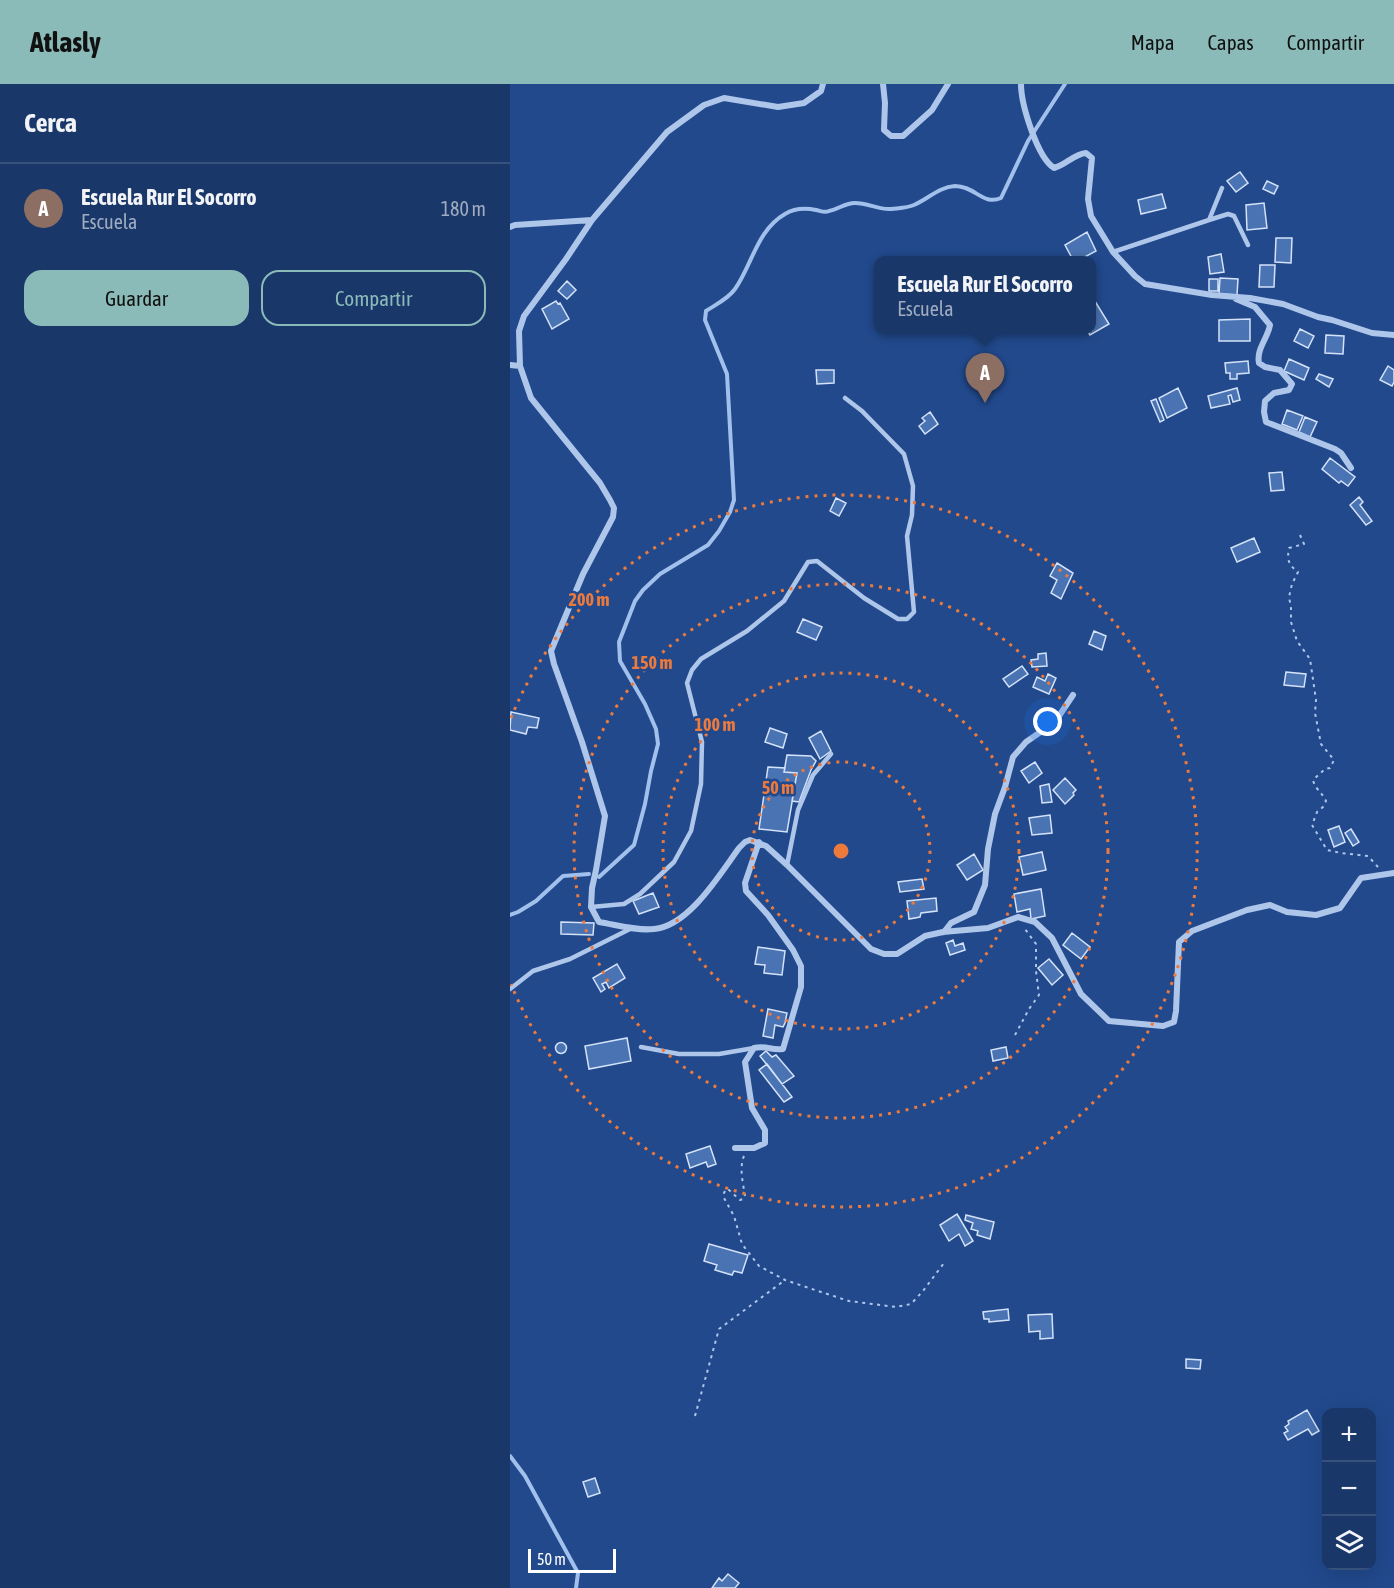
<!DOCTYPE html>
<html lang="es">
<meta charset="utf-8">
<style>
body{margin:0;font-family:"Asap Condensed",sans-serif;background:#223f6f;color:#f1f3f6}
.controls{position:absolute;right:18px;bottom:18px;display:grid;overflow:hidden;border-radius:12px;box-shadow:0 6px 24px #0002}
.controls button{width:54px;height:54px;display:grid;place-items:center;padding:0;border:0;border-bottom:2px solid #37517d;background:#193769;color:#f1f3f6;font:30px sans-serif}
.scale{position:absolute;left:18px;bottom:15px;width:88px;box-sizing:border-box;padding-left:6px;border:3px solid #fff;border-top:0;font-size:16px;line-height:21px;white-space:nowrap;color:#fff;-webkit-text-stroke:4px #21498c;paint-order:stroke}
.you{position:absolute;left:538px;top:638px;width:21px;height:21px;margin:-15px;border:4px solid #fff;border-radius:50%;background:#1a73e8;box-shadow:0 0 0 9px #1a73e833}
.badge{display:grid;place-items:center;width:39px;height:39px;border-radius:50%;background:#8bbbb9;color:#fff;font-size:20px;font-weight:700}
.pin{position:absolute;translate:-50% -50px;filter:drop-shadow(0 2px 3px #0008)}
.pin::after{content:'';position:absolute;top:32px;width:21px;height:18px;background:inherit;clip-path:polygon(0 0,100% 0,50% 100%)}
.popup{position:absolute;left:364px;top:172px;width:222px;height:78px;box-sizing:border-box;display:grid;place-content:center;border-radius:12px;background:#193769;filter:drop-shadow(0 2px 4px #0005);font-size:20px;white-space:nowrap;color:#9facc0}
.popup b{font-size:22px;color:#f1f3f6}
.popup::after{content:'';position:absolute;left:50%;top:100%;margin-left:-12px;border:12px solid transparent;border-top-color:#193769}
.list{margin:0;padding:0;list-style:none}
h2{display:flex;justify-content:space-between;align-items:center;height:78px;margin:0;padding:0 24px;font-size:26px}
h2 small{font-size:20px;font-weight:400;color:#9facc0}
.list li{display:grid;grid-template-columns:39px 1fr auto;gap:18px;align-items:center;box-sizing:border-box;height:90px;padding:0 24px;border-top:2px solid #37517d}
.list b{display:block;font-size:22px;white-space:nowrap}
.list p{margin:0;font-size:20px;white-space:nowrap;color:#9facc0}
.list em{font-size:20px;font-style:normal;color:#9facc0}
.actions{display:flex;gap:12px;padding:18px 24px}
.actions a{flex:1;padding:14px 0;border:2px solid #8bbbb9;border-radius:18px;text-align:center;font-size:21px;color:#8bbbb9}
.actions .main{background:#8bbbb9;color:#111}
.icon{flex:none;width:33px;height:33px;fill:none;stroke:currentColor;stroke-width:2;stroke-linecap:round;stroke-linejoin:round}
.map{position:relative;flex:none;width:884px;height:1504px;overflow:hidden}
header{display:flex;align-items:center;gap:36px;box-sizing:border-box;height:84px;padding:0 30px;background:#8bbbb9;color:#111}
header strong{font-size:28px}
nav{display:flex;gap:33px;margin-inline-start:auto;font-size:21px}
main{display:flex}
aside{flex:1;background:#193769}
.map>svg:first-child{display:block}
</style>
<header>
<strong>Atlasly</strong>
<nav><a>Mapa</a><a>Capas</a><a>Compartir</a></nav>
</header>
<main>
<aside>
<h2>Cerca<small></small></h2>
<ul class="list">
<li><span class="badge" style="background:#8d6e63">A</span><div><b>Escuela Rur El Socorro</b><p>Escuela</p></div><em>180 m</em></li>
</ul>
<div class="actions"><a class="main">Guardar</a><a>Compartir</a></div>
</aside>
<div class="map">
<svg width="884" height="1504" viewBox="0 0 884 1504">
<rect width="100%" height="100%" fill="#21498c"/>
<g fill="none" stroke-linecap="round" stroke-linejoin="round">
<path stroke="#a2c0ec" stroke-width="4" d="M89 793 124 761 135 720 141 687 148 660 146 645 135 620 110 577 109 558 125 517 133 506 150 490 198 461 209 447 220 428 224 416 217 290 195 236 196 227C205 221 218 215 225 205 242 181 247 146 275 130 285 124 296 124 306 126 311 127 315 129 319 127 329 125 335 119 345 119 358 119 369 126 381 125 389 124 397 124 404 121 418 115 429 103 445 102 465 102 473 122 491 114L518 57 555 0
M0 831 8 828 26 817 53 792 79 790
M0 1372 15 1392 68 1489 66 1504"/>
</g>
<path fill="#4a73b3" stroke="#d4e2f8" stroke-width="1.5" d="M730 88 738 99 726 108 717 97Z
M757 97 768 102 764 110 753 105Z
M652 110 656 124 631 130 628 116Z
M754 119 757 144 737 146 736 121Z
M577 148 586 167 569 176H563L555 161Z
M766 154H782L781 179 765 178Z
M711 170 714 188 700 190 698 173Z
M750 181H765L764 203H749Z
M710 194 728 195 727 211 709 210Z
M699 195H708V207H699Z
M57 197 66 206 57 215 48 207Z
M583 214 599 240 580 251 577 246H582V215Z
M46 217 48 220 50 219 59 235 42 245 32 225Z
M740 235V257H709V236Z
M790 245 804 252 798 264 784 257Z
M816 251 834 252 833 270 815 269Z
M779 275 799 284 794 296 774 287Z
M738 277 739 289 727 290V295H720V289H716L715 279Z
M878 282 884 286V298L882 302 870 296Z
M306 286H324V299L307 300Z
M809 290 823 295 819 303 806 295Z
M668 304 677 324 657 334 649 314Z
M727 304 730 316 723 318 721 311 718 312 720 320 701 324 698 312Z
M646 315 654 336 650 338 641 317Z
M777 326 793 332 787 346 772 340Z
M420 328 428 340 415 350 409 342 415 337 412 334Z
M795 333 807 338 800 353 789 348Z
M820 374 845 393 838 402 831 397 829 399 812 385Z
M772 388 774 406 761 407 759 389Z
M849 413 853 418 850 421 862 437 856 441 840 421Z
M326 414 336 419 329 432 320 427Z
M744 454 750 468 727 478 721 464Z
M547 479 563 489 551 515 541 509 547 496 540 492Z
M293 535 312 543 306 556 287 548Z
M584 547 596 552 592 566 579 560Z
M536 569 537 582 522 583 521 576 528 575V570Z
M512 582 518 590 499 603 493 595Z
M776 588 796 590 794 603 774 601Z
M538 590 546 594 539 610 523 603 527 593 535 597Z
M1 628 29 634 27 644 18 643 16 650 0 646Z
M260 644 277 650 273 664 255 658Z
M311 647 321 667 310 675 299 654Z
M277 671 301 672 306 677 301 686 289 718 282 717 287 689 274 688Z
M525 678 532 689 519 699 511 687Z
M258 683 275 684 274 688 287 689 277 748 249 745Z
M555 694 566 706 563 709 564 711 555 720 543 706Z
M539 700 542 718 532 719 530 702Z
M540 731 542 749 522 751 519 734Z
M829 742 835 758 824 763 818 746Z
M841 745 849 758 843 762 835 749Z
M532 768 536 786 513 791 509 773Z
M464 770 473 786 457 796 447 781Z
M412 795 414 805 390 808 388 798Z
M531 805 535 832 521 835 520 825 507 828 504 810Z
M143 809 149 823 129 830 123 817Z
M426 814 427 827 411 829 410 833 399 835 397 817Z
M51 838 84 839 83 851 51 850Z
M562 849 580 863 571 875 553 861Z
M443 856 445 862 453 859 455 866 440 871 436 859Z
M248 863 275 867 272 891 254 889 255 881 245 880Z
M539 875 553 891 542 901 528 884Z
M107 880 115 894 99 904 96 898 92 900 95 905 91 908 83 894Z
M258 925 277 929 275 939 273 943 265 941 263 954 253 952Z
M117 954 121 977 79 985 75 962Z
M45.5 964a5.5 5.5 0 1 1 11 0a5.5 5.5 0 1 1-11 0Z
M496 963 498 974 483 977 481 966Z
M256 967 262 973 266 971 284 992 272 1000 250 972Z
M257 980 282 1013 274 1018 249 986Z
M200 1062 206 1080 198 1083 196 1078 180 1084 176 1070Z
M447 1130 463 1157 455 1162 449 1150 439 1157 430 1141Z
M456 1131 484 1138 480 1155 467 1151 468 1147 461 1145 463 1139 455 1136Z
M199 1160 238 1171 232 1189 224 1187 222 1191 205 1186 207 1181 194 1177Z
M498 1225 499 1236 479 1238V1235H474L473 1228Z
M542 1230 543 1254 530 1255V1247L519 1248 518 1231Z
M676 1275 691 1276 690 1285 676 1284Z
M797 1326 809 1347 802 1351 798 1345 778 1356 774 1349 778 1347 775 1343 779 1340 778 1337Z
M85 1394 90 1409 78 1413 73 1398Z
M218 1490 229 1499 225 1504H202L209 1494 212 1497Z"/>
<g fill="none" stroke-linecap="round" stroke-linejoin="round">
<path stroke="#afc6eb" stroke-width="2" stroke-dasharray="3 4.5" stroke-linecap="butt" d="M790 451 794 460 779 464C777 475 778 481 788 488L782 500 779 513 781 524V538L787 557 800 575 806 616 805 629 811 660 824 676 820 684 815 685 803 696C805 705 811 707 816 717L814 722 807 728 802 741 817 766 831 769 858 772 868 783
M505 951 519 925 529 911 526 887V860L515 845
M234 1072C229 1084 233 1099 235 1112L233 1115 230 1116 219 1106 216 1105 214 1109V1114L224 1132 232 1160 249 1182 275 1196 308 1207 339 1217 386 1223 401 1220 413 1207 434 1179
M185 1332 209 1245 275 1196"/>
<path stroke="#afc6eb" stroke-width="4.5" d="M699 136 718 130 724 132 738 161
M603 168 699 136 712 104
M277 781 288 726 303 691 321 670
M81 823 114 820 130 810 164 778 181 747 191 700 192 658 177 599 182 586 191 575 237 547 274 517 298 478 307 477 354 514 388 535H397L404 528 397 452 402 431 403 402 394 370 352 327 335 314
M0 905 23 887 60 875 120 845
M131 963 169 970H209L244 964"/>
<path stroke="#afc6eb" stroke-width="6" d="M373 0 375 19 374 46 381 52H393L422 26 438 0
M511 0C511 20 527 73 544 84 556 81 564 70 576 69L582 74 578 115 581 132 603 168 625 192 635 200 702 211 740 214 773 220 808 233 822 236 862 249 884 251
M0 143 5 141 82 136
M726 215 745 223 760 241C758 254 746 265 749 279L755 283 770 286 782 300 779 306 764 309 755 317 754 328 756 338 825 365 831 369 841 384
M0 281 10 282 9 247 14 232 56 175 82 136 157 48 194 21 214 14 268 23 294 19 311 7 313 0
M10 282 21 314 90 399 100 416 104 424 103 433 73 490 41 567 44 580 72 658 95 732 86 786 82 804 81 823 89 838C107 841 126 847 144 845 179 842 210 790 229 764L235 758 240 756 256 762 277 781 361 865 374 870H387L415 852 433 848 478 844 508 833 525 838 542 854 571 910 599 937 653 942 664 938 666 927 669 858 682 847 737 826 760 821 777 828 806 831 830 824 851 794 884 789
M434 848 441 839 464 828 475 801 478 765 485 730 495 703 503 673 516 658 545 638 563 611
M225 1064H244L255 1059V1046L242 1024 235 978 244 964C257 961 261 967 273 965L291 903V882L283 866 258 831 236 807 235 799 249 758"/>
</g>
<g fill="none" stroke="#ed7a3d" stroke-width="3" stroke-dasharray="3 6">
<circle cx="331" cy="767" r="89"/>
<circle cx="331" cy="767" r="178"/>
<circle cx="331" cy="767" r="267"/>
<path d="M1 634A356 356 0 1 1 1 900"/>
</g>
<circle cx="331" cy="767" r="9" fill="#ed7a3d" stroke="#21498c" stroke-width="3"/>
<g font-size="18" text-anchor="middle" font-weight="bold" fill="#ed7a3d" stroke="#21498c" stroke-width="5" stroke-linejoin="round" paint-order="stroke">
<text x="79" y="522">200 m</text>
<text x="142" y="585">150 m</text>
<text x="205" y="647">100 m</text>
<text x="268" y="710">50 m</text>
</g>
</svg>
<div class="controls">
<button>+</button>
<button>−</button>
<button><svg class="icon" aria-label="layers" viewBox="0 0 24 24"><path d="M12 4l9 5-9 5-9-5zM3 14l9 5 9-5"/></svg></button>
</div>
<div class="scale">50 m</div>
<div class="you"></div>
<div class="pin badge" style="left:475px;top:319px;background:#8d6e63">A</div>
<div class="popup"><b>Escuela Rur El Socorro</b>Escuela</div>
</div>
</main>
